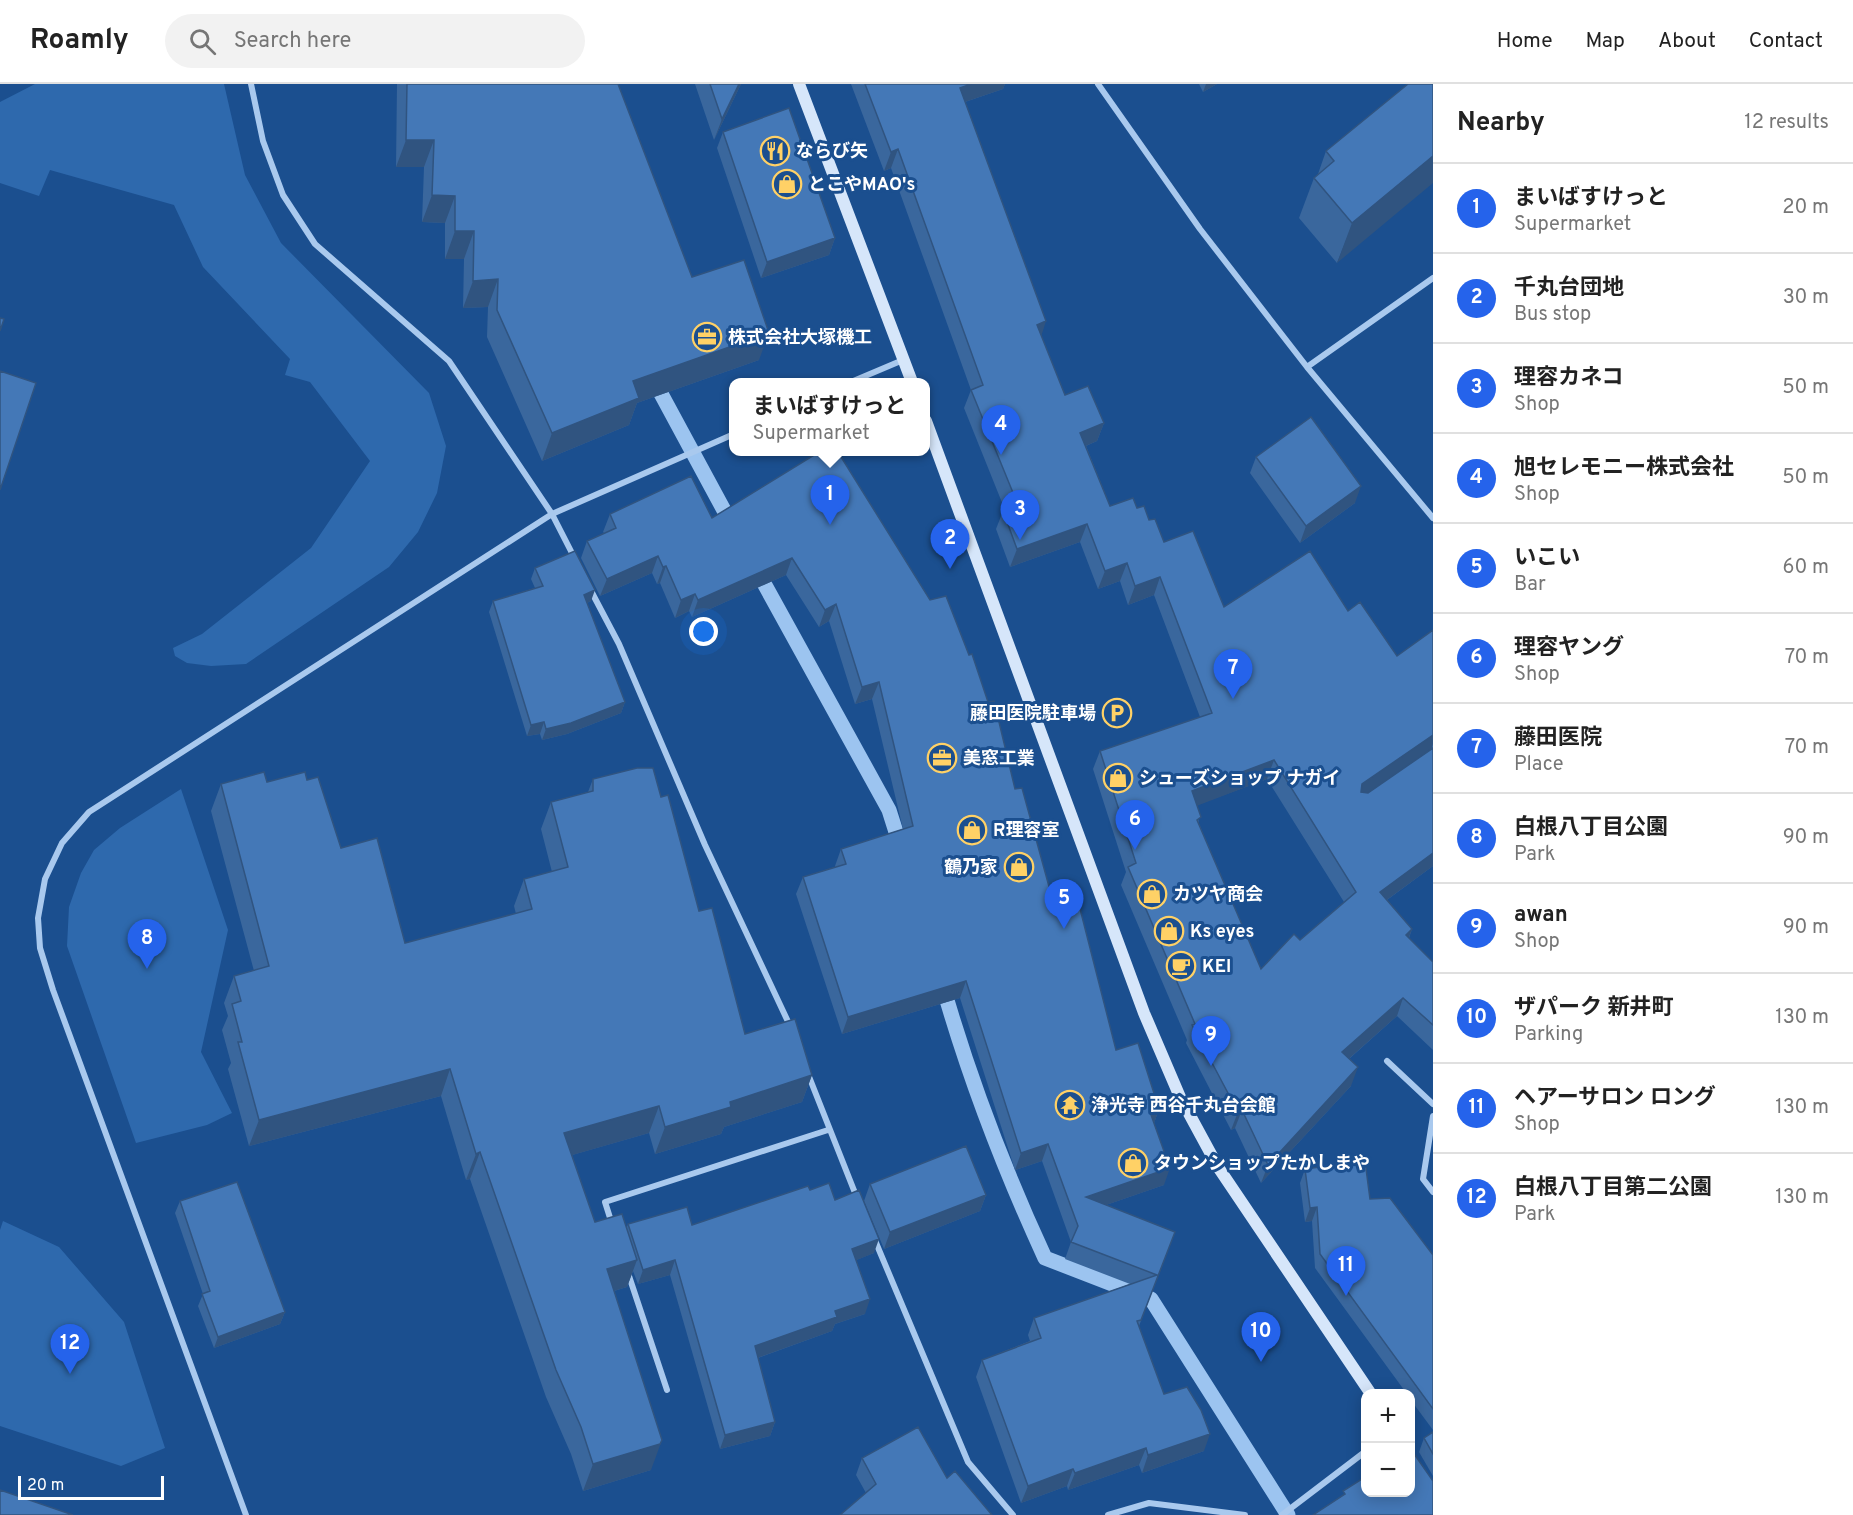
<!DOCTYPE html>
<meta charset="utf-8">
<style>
body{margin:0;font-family:Overpass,"Noto Sans JP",sans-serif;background:#f2f2f2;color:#222}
.controls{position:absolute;right:18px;bottom:18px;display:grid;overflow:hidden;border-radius:12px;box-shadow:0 3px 15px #0003}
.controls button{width:54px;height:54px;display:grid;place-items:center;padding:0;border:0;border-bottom:2px solid #e0e0e0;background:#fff;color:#222;font:30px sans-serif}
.scale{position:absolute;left:18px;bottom:15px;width:146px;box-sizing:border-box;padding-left:6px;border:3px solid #fff;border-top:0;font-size:16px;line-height:21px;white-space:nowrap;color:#fff;-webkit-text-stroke:4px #1b4f8f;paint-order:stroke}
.you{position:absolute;left:704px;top:548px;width:21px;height:21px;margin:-15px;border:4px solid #fff;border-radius:50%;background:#1a73e8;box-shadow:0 0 0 9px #1a73e833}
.badge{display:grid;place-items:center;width:39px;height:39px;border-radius:50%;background:#2563eb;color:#fff;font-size:20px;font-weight:700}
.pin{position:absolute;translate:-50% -50px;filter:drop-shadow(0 2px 3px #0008)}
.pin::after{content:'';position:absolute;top:32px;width:21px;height:18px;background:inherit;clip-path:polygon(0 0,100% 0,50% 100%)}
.popup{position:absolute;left:729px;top:294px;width:201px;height:78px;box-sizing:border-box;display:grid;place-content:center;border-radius:12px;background:#fff;filter:drop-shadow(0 2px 4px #0005);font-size:20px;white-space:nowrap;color:#767676}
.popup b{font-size:22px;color:#222}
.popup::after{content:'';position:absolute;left:50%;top:100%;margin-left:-12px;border:12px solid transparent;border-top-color:#fff}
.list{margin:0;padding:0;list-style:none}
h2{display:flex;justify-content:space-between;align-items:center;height:78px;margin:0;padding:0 24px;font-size:26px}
h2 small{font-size:20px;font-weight:400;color:#767676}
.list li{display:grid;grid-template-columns:39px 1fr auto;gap:18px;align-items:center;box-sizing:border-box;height:90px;padding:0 24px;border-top:2px solid #e0e0e0}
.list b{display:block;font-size:22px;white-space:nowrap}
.list p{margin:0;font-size:20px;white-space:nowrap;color:#767676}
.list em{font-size:20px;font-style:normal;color:#767676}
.icon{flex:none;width:33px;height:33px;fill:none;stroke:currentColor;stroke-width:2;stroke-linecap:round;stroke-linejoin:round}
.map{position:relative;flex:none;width:1433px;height:1431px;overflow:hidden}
header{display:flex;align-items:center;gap:36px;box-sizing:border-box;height:84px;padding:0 30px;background:#fff;border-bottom:2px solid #e0e0e0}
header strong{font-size:28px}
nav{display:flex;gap:33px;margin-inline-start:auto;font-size:21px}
.search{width:420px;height:54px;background:#f2f2f2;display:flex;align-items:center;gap:15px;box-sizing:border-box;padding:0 21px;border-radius:33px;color:#767676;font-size:22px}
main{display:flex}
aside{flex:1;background:#fff}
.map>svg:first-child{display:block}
</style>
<header>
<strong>Roamly</strong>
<div class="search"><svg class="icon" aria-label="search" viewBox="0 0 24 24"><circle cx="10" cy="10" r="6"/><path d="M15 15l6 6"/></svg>Search here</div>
<nav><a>Home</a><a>Map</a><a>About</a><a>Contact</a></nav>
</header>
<main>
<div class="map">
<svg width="1433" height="1431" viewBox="0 0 1433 1431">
<rect width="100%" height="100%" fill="#1b4f8f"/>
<path fill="#2e69ad" d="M35 0H224L245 91 281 159 429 309 446 362 437 409 418 448 389 483 246 580 211 582 187 579 175 572 173 564 202 550 311 464 370 377 310 298 285 291 290 275 203 183 174 121 50 86 39 112 0 99V18Z
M181 705 228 846 201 968 232 1029 207 1041 136 1059 67 862 69 823 81 789 94 766 120 744Z
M3 1137 59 1163 124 1238 165 1364 121 1382 0 1342V1146Z"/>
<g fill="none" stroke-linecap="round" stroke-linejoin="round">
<path stroke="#9cc4f0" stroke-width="15" d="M652 293 733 443
M755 483 889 726 902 767
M942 899C969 994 1004 1085 1045 1174L1151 1215 1288 1431"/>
<path stroke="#a9c9ee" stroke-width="6" d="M251 0 263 57 283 111 315 160 449 277 552 430 575 475
M1098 0 1200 145 1307 283 1433 434
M1307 283 1433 194
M851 298 903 276
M589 503 619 560 705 761 791 944
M1387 977 1433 1020
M808 990 857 1114
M1433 1032 1423 1095 1433 1108
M612 1140 605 1118 828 1046
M874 1154 968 1378 1013 1431
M628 1189 667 1306
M246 1431 53 906 40 864 38 834 45 795 62 759 89 728 552 430 734 350
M1108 1431 1149 1419 1245 1431
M1282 1431 1366 1367"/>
<path stroke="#d6e6fa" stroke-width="12" d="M799 0 912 298
M926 337 1144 929 1180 1013 1218 1083 1371 1310"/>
</g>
<path fill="#3a679d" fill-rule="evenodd" d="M397 0H618L692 193 759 276 637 319 629 341 542 377 487 253 488 223 463 224 464 175H445V139L422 138 424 83H396Z
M695 0H741L714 56Z
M851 0H1005L1003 5 965 18 1041 251 1065 311 1104 339 1097 357 1086 362 1110 422 1137 424 1149 436 1164 458 1224 523 1348 527 1397 572 1433 546V782L1387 816 1412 845 1409 854 1433 878V966L1397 932 1349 975 1351 1002 1261 1099 1235 1044 1231 1046 1186 959 1187 956 1121 801 1126 788 1093 685 1100 667 1200 633 1154 511 1128 521 1120 497 1098 505 1080 458 1010 483 996 445 1003 427 1005 426 964 324 971 306 891 84 884 87ZM1267 695 1344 818 1300 856 1261 885 1199 740 1197 721Z
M1199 0H1217L1203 8Z
M1408 0 1337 179 1299 134 1314 94 1318 90 1326 67Z
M723 48 835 154 829 171 761 194 717 64Z
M819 368 1015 705 1053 817 1116 966 1159 1025 1154 1039 1164 1101 1106 1121 1175 1148 1139 1242 1164 1310 1204 1367 1142 1389 1139 1381 1068 1406 1067 1402 1021 1419 976 1293 982 1276 1030 1257 1028 1251 1034 1234 1130 1200 1065 1175 1071 1158 1042 1077 1015 1086 960 914 842 950 796 810 803 793 835 783V782L841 765 903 745 872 615 855 620 829 537 819 543 786 491 692 533 689 527 675 534 660 499 657 500 652 489 600 512 581 474 587 457 604 449 603 448 610 430 712 434Z
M1256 373 1355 419 1300 459 1250 389Z
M535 484 591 517 587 519 625 618 621 629 567 650 542 656 540 650 527 652 489 528 493 517 535 504 531 495Z
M593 695 661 713 699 827 745 950 812 991 802 1018 724 1043 721 1050 655 1070 649 1049 572 1071 595 1138 627 1143 628 1140 692 1141 810 1106 835 1116 874 1169 856 1176 865 1230 835 1240 832 1247 758 1274 775 1338 770 1352 720 1365 670 1191 638 1200 633 1187 627 1203 614 1207 651 1386 583 1407 571 1370 546 1313 470 1095 466 1096 441 1012 249 1062 228 985 231 979 222 946 228 932 224 919 234 892 254 887 211 727 221 700 307 696 341 764 405 859 516 830 514 822 524 795 552 788 541 745 551 718 588 708Z
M1305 1085 1370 1115 1433 1171V1346L1410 1315V1310H1407L1315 1184 1312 1137 1305 1138 1300 1099Z
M870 1100 986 1111 980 1127 884 1165 864 1117Z
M180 1117 285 1228 280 1240 214 1264 198 1222 203 1210 175 1129Z
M1433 1348V1392L1419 1368 1424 1354Z
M862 1374 947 1394 992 1431 866 1409 856 1391Z"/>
<path fill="#305480" d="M739 0H741L714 56 722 35Z
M971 0H1005L1003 5 953 22 960 4Z
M1206 0H1217L1203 8Z
M406 56H434L424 83H396Z
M898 65 891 84 884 87 891 68Z
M1433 72V99L1337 179 1352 139Z
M432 111 455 112 445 139 422 138Z
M455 147H474L464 175H445Z
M835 154 829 171 761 194 767 178Z
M498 195 488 223 463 224 473 197Z
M1046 237 1040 256 1037 241Z
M769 249 759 276 637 319 629 341 542 377 552 349 633 297Z
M1104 339 1097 357 1074 367 1080 349Z
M1361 402 1355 419 1300 459 1306 442Z
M1087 440 1080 458 1010 483 1017 465Z
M658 472 652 489 600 512 607 495Z
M792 474 786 491 692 533 698 516Z
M1127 479 1120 497 1098 505 1105 487Z
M666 482 660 499 657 500 663 483Z
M1160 493 1154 511 1128 521 1135 502Z
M595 506 591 517 580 522 584 511Z
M695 510 689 527 675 534 681 516Z
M836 520 829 537 819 543 825 526Z
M879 598 872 615 855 620 862 603Z
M625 618 621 629 567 650 542 656 546 645Z
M544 638 540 650 527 652 531 641Z
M1433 651V660L1431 666 1355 719 1362 700Z
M1274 676 1267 695 1186 726 1192 707Z
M1433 769V782L1373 826 1380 808Z
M1412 845 1405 864 1406 851Z
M966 897 960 914 842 950 848 933Z
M1403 914 1397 932 1335 987 1342 968Z
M1358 983 1351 1002 1261 1099 1268 1081Z
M450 985 441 1012 249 1062 259 1036Z
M812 991 802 1018 724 1043 721 1050 655 1070 665 1043 730 1018Z
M659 1022 649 1049 555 1076 564 1049Z
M1159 1025 1153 1042 1150 1028Z
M1242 1026 1235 1044 1231 1046 1238 1028Z
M1048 1060 1042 1077 1015 1086 1021 1069Z
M480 1068 470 1095 466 1096 476 1070Z
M1170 1084 1164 1101 1080 1130 1086 1113Z
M986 1111 980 1127 884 1165 890 1148Z
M1317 1123 1312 1137 1305 1138 1310 1124Z
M879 1155 874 1169 847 1180 852 1165Z
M637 1176 627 1203 597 1212 607 1185Z
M675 1176 670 1191 638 1200 643 1186Z
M870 1215 865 1230 835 1240 832 1247 749 1277 755 1262 835 1227Z
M285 1228 280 1240 214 1264 218 1253Z
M775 1338 770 1352 720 1365 725 1351Z
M1210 1350 1204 1367 1142 1389 1148 1371Z
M662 1356 651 1386 583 1407 593 1380Z
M1146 1364 1139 1381 1068 1406 1075 1389Z
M1073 1385 1067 1402 1021 1419 1028 1402Z"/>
<path fill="#4478b7" stroke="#305480" stroke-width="1.5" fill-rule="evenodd" d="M407 0H618L692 193 744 176 769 249 633 297 639 314 552 349 497 226 498 195 473 197 474 147H455V112L432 111 434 56H406Z
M710 0H739L722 35Z
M865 0H971L960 4 1046 237 1037 241 1065 311 1088 302 1104 339 1080 349 1110 422 1133 414 1137 424 1144 422 1149 436 1155 435 1164 458 1193 447 1224 523 1310 467 1348 527 1360 518 1397 572 1433 546V651L1362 700 1361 708 1368 709 1433 664V769L1380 808 1412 845 1406 851 1433 878V941L1403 914 1342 968 1358 983 1268 1081 1242 1026 1238 1028 1192 941 1195 940 1128 783 1136 779 1100 667 1212 629 1160 493 1135 502 1127 479 1105 487 1087 440 1017 465 1003 427 1018 421 971 306 983 301 898 65 891 68ZM1274 676 1356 808 1300 856 1294 850 1261 885 1197 736 1201 733 1192 707Z
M1408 0H1433V72L1352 139 1314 94 1334 77 1326 67Z
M789 24 835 154 767 178 723 48Z
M0 234 4 235 0 247Z
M0 287 36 299 0 406Z
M1311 333 1361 402 1306 442 1256 373Z
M819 368H838L930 516 946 512 969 571 972 570 988 618 994 617 1015 705 1022 704 1053 817 1076 809 1116 966 1138 959 1159 1025 1150 1028 1170 1084 1086 1113 1175 1148 1141 1236 1137 1237 1164 1310 1187 1303 1201 1326 1210 1350 1148 1371 1146 1364 1075 1389 1073 1385 1028 1402 982 1276 1041 1254 1034 1234 1157 1191 1071 1158 1078 1142 1048 1060 1021 1069 966 897 848 933 803 793 846 780 841 765 913 742 879 598 862 603 836 520 825 526 792 474 698 516 695 510 681 516 666 482 663 483 658 472 607 495 587 457 616 444 610 430 691 392 712 434Z
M575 467 595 506 584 511 625 618 571 639 546 645 544 638 531 641 493 517 543 502 535 484Z
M637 684H653L661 713 668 711 699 827 712 824 745 950 795 935 812 991 730 1018 731 1023 665 1043 659 1022 564 1049 595 1138 622 1130 637 1176 607 1185 662 1356 660 1360 593 1380 581 1343 556 1286 480 1068 476 1070 450 985 259 1036 238 958H242L232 920 241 917 234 892 269 882 221 700 264 688 267 698 305 688 307 696 318 693 341 764 377 754 405 859 532 825 524 795 568 783 551 718 593 707V695Z
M966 1062 986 1111 890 1148 870 1100Z
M1365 1077 1370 1115 1390 1114 1433 1171V1325L1320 1170 1317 1123 1310 1124 1305 1085Z
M237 1098 285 1228 218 1253 202 1210 210 1207 180 1117Z
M829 1099 835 1116 859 1106 879 1155 852 1165 870 1215 835 1227 837 1233 755 1262 775 1338 725 1351 675 1176 643 1186 628 1140 687 1123 692 1141 808 1102 810 1106Z
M918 1343 947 1394 955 1387 992 1431H840L876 1400 862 1374Z
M1433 1348V1370L1424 1354Z
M1410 1364 1433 1397V1431H1313L1345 1410 1343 1407 1365 1393V1408H1410Z
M0 1406 73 1431H0Z"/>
<defs>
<g id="restaurant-ring" transform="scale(1.5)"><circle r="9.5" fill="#1b4f8f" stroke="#ffd166" stroke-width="1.5"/><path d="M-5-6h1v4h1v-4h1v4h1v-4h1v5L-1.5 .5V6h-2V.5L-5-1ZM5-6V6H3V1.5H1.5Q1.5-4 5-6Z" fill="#ffd166"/></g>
<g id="shop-ring" transform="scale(1.5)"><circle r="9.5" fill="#1b4f8f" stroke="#ffd166" stroke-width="1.5"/><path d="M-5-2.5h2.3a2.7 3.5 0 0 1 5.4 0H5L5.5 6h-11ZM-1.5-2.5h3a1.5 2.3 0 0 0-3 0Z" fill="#ffd166"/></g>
<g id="office-ring" transform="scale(1.5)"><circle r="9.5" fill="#1b4f8f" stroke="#ffd166" stroke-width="1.5"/><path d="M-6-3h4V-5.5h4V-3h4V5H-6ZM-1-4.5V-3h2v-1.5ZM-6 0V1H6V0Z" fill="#ffd166"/></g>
<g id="parking-ring" transform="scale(1.5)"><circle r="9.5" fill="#1b4f8f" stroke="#ffd166" stroke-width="1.5"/><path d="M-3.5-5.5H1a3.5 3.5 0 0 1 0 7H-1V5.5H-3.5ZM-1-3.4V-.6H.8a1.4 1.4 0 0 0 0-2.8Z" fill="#ffd166"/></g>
<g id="cafe-ring" transform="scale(1.5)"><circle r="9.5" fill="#1b4f8f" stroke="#ffd166" stroke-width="1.5"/><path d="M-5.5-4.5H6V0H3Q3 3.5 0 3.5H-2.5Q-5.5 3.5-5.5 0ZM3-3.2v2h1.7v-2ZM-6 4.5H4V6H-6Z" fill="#ffd166"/></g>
<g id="temple-ring" transform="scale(1.5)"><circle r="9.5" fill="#1b4f8f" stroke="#ffd166" stroke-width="1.5"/><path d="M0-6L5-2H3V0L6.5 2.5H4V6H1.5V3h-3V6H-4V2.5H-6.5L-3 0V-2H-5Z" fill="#ffd166"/></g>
</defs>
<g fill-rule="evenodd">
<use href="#restaurant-ring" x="775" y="67"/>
<use href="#shop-ring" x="787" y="100"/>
<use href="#office-ring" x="707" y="253"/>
<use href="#parking-ring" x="1117" y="629"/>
<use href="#office-ring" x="942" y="674"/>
<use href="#shop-ring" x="1118" y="694"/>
<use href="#shop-ring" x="972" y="746"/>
<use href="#shop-ring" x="1019" y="783"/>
<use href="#shop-ring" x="1152" y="810"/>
<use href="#shop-ring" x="1169" y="847"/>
<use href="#cafe-ring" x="1181" y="882"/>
<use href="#temple-ring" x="1070" y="1021"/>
<use href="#shop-ring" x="1133" y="1079"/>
</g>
<g text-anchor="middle" stroke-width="6" stroke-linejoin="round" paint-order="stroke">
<g font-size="18" font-weight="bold" fill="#fff" stroke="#1b4f8f" text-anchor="start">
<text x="796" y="73">ならび矢</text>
<text x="808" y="106">とこやMAO's</text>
<text x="728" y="259">株式会社大塚機工</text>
<text x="1096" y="635" text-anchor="end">藤田医院駐車場</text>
<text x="963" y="680">美窓工業</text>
<text x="1139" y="700">シューズショップ ナガイ</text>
<text x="993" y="752">R理容室</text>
<text x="998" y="789" text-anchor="end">鶴乃家</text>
<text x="1173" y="816">カツヤ商会</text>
<text x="1190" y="853">Ks eyes</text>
<text x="1202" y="888">KEI</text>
<text x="1091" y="1027">浄光寺 西谷千丸台会館</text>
<text x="1154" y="1085">タウンショップたかしまや</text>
</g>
</g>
</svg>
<div class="controls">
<button>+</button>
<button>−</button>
</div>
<div class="scale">20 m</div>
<div class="you"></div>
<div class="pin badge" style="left:830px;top:441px">1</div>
<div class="popup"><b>まいばすけっと</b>Supermarket</div>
<div class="pin badge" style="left:950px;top:485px">2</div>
<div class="pin badge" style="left:1020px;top:456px">3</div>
<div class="pin badge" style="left:1001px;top:371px">4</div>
<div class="pin badge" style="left:1064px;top:845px">5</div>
<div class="pin badge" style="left:1135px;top:766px">6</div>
<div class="pin badge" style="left:1233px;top:615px">7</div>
<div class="pin badge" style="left:147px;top:885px">8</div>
<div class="pin badge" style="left:1211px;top:982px">9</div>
<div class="pin badge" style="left:1261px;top:1278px">10</div>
<div class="pin badge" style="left:1346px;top:1212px">11</div>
<div class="pin badge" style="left:70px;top:1290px">12</div>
</div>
<aside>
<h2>Nearby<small>12 results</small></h2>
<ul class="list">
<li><span class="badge">1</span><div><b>まいばすけっと</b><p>Supermarket</p></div><em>20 m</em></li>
<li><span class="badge">2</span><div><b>千丸台団地</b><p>Bus stop</p></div><em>30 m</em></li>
<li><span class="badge">3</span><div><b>理容カネコ</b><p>Shop</p></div><em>50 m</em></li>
<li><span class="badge">4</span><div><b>旭セレモニー株式会社</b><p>Shop</p></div><em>50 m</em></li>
<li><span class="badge">5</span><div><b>いこい</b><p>Bar</p></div><em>60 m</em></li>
<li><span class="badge">6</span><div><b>理容ヤング</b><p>Shop</p></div><em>70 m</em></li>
<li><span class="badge">7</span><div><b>藤田医院</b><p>Place</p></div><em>70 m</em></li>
<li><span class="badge">8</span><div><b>白根八丁目公園</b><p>Park</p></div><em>90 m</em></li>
<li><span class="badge">9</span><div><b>awan</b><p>Shop</p></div><em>90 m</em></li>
<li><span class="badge">10</span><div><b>ザパーク 新井町</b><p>Parking</p></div><em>130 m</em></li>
<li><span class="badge">11</span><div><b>ヘアーサロン ロング</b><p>Shop</p></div><em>130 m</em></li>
<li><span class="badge">12</span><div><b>白根八丁目第二公園</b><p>Park</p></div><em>130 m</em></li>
</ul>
</aside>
</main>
